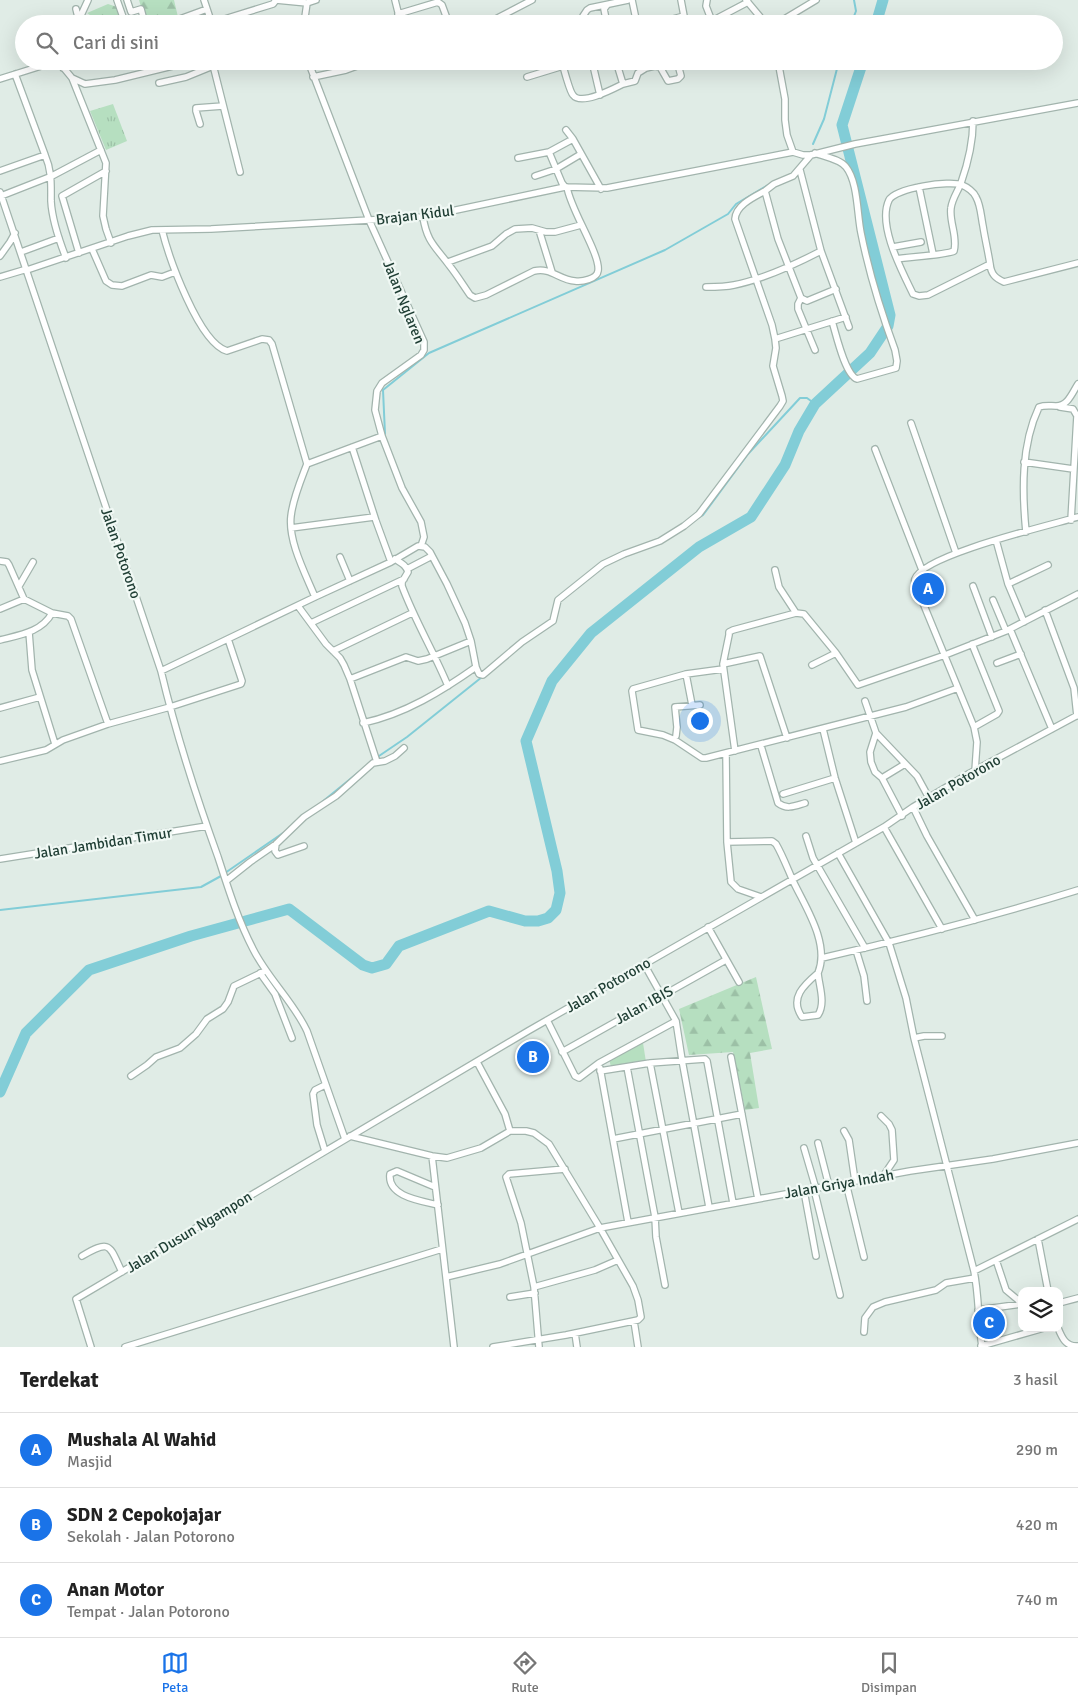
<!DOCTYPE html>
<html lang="id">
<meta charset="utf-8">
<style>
body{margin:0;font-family:Signika,sans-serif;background:#f2f2f2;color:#222}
.controls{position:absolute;right:15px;bottom:15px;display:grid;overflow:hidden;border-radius:10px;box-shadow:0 5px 20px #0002}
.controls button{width:45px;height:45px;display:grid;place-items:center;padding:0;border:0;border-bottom:1px solid #e0e0e0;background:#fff;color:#222;font:25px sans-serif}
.you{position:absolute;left:699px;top:720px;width:18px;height:18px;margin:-12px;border:4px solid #fff;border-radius:50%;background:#1a73e8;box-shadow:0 0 0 8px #1a73e833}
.badge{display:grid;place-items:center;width:32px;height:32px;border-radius:50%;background:#1a73e8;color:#fff;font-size:16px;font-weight:700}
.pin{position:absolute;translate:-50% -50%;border:2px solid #fff;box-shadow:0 1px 5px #0006}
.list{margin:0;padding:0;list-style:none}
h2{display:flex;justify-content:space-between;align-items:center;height:65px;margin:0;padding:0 20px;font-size:21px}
h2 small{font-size:16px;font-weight:400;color:#767676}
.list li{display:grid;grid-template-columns:32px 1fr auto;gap:15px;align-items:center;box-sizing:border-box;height:75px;padding:0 20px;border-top:1px solid #e0e0e0}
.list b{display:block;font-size:19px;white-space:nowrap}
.list p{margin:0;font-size:16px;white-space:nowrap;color:#767676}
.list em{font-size:16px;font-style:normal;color:#767676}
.icon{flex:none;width:28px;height:28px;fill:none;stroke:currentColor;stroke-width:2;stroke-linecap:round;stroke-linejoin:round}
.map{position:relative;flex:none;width:1078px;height:1347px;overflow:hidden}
.search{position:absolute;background:#fff;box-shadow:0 5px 20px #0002;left:15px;right:15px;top:15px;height:55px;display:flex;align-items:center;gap:12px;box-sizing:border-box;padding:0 18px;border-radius:28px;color:#767676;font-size:19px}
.sheet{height:290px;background:#fff}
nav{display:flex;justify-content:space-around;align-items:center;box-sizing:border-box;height:70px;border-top:1px solid #e0e0e0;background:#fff;font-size:14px;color:#767676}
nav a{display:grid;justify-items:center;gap:2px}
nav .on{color:#1a73e8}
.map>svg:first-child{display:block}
</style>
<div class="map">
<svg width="1078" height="1347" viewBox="0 0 1078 1347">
<defs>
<pattern id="grass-tufts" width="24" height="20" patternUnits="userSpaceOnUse" patternTransform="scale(1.25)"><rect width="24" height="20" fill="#b6dfc0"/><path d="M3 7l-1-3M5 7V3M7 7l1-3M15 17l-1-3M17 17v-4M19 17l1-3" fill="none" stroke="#9cc0a6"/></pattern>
<pattern id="forest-firs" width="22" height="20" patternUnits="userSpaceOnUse" patternTransform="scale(1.25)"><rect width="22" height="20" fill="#b6dfc0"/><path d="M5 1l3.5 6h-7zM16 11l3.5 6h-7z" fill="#9cc0a6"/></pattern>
</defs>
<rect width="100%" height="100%" fill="#e0ece6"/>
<path fill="url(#grass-tufts)" d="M113 104 127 141 106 150 90 111Z"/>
<path fill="url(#forest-firs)" d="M139 0H174L178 17 157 24H146Z
M108 4 117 7 123 24 101 23 87 13Z
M140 61H163L164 67 145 74Z
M756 977 772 1049 750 1053 759 1108 745 1110 733 1052 689 1055 679 1009Z"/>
<path fill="#b6dfc0" d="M643 1043 646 1062 611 1067 609 1059Z"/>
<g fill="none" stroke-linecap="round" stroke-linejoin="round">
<path stroke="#82cdd7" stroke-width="2" d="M851 24 856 11 854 0
M813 144 824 119 839 61
M385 434 383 390 429 353 665 250 728 214 736 204 768 185
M698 518 703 515 748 454 800 398H807L815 404
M376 758 407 737 482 677
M322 802 365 767
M225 873 283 833
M0 910 201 887 221 876"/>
<path stroke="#82cdd7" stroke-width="11" d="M876 24 883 0
M0 1092 26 1033 89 970 191 936 289 909 363 965 372 968 386 964 399 946 489 911 525 921H538L548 918 556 910 560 893 557 871 526 741 552 681 591 633 699 547 751 517 785 465 799 431 815 404 870 353 888 326 890 315 842 125 863 61"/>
<g stroke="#a2b4ad" stroke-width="8">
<path id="minor" d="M117 0 123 17
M127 0 131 12 141 9 145 24
M204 0 212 24
M276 0 307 3
M395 0 401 24
M632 0 637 24
M707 0 706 6 713 24
M746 0 766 24
M607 5 604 9 607 24
M76 9 79 21
M398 14 438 2 442 5 449 24
M80 17 94 24
M665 21 684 16 681 0
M712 21 748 2
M212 23 273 4 276 0
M77 24 88 0
M166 24 207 9
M304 24 307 3 316 0
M486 24 532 0
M584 24 583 16 587 10 590 8 628 0
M654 24 665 21 666 24
M776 24 816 0
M58 61 72 78 85 84 115 80 193 61
M212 61 240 172
M308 61 369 220 424 342V350L421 355 382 383 377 391 375 410 382 436 307 464C301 480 293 498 291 516 288 541 305 573 315 597
M562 61C563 67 570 92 573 95 581 106 613 89 623 84L616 61
M592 61 600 95
M778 61 785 99V120L787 135 793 152
M63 68 82 63
M646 68 655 66 660 67 668 81 678 79 681 76 677 61
M15 74 45 155
M313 77 346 70 371 61
M527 77 563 66
M72 78 106 163 103 216 106 229 111 243
M0 79 57 61
M159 83 186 77 213 66
M623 84 635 81 638 73 646 68 645 61
M200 124 196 111V108L223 106
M566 130 573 139 601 189
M549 152 562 183 565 187
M815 153C825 157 840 159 846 167 858 182 857 214 861 233 869 273 881 312 895 350L897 361 896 368 857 379C845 375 836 334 832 321
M811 155 793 176 774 184 765 191 778 239 801 298 807 301 836 289
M518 158 549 152 573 139
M800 170 821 251 849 327
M0 171 45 155C52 171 51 184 51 201 52 220 59 240 66 258
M535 176 556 169 581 154
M919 187 933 254
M0 192 161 671C176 734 196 796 218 857 228 888 238 920 253 949 268 979 293 1001 307 1031L345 1139
M1 196 52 176 101 150
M423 217C427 242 435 246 449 265 457 275 463 285 470 295L475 298 486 295 534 271C551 267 559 280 575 281 582 282 597 279 598 271 601 255 570 209 567 187
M162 230C169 258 199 343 227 351L262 339 269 340 272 344 307 464
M539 230 552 272
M893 247 921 242
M92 249 106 281 112 285 122 286 151 275 162 277 175 272
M21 252 59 238
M79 253 62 196 106 171
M0 256 10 242 15 233
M897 259C908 257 947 255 954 251 958 237 949 222 951 208 952 199 958 191 961 183 968 163 973 142 973 121
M448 262 492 246 506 234 515 229 532 228 546 232H555L581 225
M990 264 928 295 919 296 913 294C902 271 877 225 889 200 895 188 950 180 962 185 967 187 974 192 976 197 981 206 981 217 983 226 985 239 988 251 990 264 991 274 995 278 1004 282L1078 263
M27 270 128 236 152 230 211 229 423 217 565 187 607 188 793 152 803 155H811L855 144 1078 103
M0 277 27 269
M706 287C715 287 725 287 734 285 764 279 794 265 821 251
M801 298 798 304V309L815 350
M775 339 846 317
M1060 407 1073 409 1077 416 1071 520
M911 423 956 553
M382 436 402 488 421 522 424 537 421 546
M352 447 376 521 391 562
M875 449 922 570
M1024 462 1073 469
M291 528 374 517
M1026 532C1022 491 1021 445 1039 407 1045 405 1050 406 1056 406 1068 406 1072 393 1078 384
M996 540 1008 584 1024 622
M340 557 350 581
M395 559C401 563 406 565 408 572L402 582V586C415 621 434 652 448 686
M0 561 7 562 9 565 24 599 52 613 68 616 71 619 108 724
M407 569 432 556
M775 570 779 587 796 613
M1008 584 1048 565
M19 586 33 562
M973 586 992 637
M993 600 1006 631
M298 606 326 644 340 658 344 665 350 679 377 762
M0 609 24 599
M1045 610 1074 688 1077 716
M311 623 404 579
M1010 629 1052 729
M29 632 32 670 55 744
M0 640C19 635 42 632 52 613
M972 644 999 711 997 714 974 727
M333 651 412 613
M997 663 1021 654
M723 664 760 656 787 738
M812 665 836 653
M476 667 479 674 483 675 522 642 553 621 558 600 603 564 624 554 660 541 684 526 699 514 780 406 783 401 782 396 773 366 776 348 775 339 772 325 735 219C736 205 754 197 765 191
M723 669 686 674 633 689 632 691 638 730 663 735 675 740 702 758H706L906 707 958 688
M161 671 315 597 391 562 418 546 425 547 430 552 447 584 465 623 471 641 476 667C442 691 405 714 363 723
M686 674 692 705
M350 679 406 657 418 661 427 659 471 641
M865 701 876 733 917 776 929 798
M0 708 40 697
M823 729 835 778 856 843
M876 733 870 752 871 762 875 772 882 778 902 816
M676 736 677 727 675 707 700 705
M761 746 778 803C787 810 795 806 805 803
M735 751 723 664 729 635V632L733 630 796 613 804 614 836 653 858 685 945 655 1006 631 1078 594
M726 753 727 842 731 882 738 889 761 897
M0 761 46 750 63 740 108 724 170 707 241 684 242 681 228 639
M975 771 977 742 974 727 916 586C915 584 914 581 915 579 922 555 1051 525 1078 517
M882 778 905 764
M783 794 835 778
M913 807 927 836 975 920
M884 827 942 929
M806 836 813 858 865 948
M727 842 772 841 776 844C783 856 788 870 794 883 806 908 830 944 818 973
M276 844 275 851 278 855 304 846
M838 853 889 943 906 998 914 1038 974 1271C979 1296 978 1321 982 1347
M0 859 207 826
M226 881 250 862 276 844 304 817 336 796 373 763 385 761 395 756 404 748
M708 927 739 982
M856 950 864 976 867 1001
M822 958C909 938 994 916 1078 890
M644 964 676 1021 682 1060 709 1207
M260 973 275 994 292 1038
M818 973C819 986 826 1003 818 1015L802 1017C789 998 804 985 818 973Z
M547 1020 575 1076 579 1078 599 1063 676 1021
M914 1038 924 1036H942
M562 1052 724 961 726 959
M731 1057 758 1199
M477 1062 505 1114 510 1131
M650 1063 679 1213
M627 1067 655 1217 656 1237 665 1285
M600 1068 628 1222
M600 1071 650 1063 705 1059 707 1061 733 1203
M131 1076 147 1065 156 1057 180 1048 196 1034 207 1019 223 1009 228 1002 234 986 265 971
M881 1116 889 1124 892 1130 894 1160 882 1178
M844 1131 849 1140 855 1181
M350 1136 432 1156 447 1158 481 1148 510 1131H526L534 1133 549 1144 600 1228 633 1286 638 1300 641 1317 638 1320 566 1335 493 1347
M613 1139 742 1114
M818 1143 829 1186
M804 1148 816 1189
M325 1151 317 1125 313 1094 315 1090 325 1085
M432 1156 454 1347
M846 1183 864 1257
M435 1187 397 1171 390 1174C387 1197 422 1201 438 1205
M814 1189 840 1295
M804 1191 816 1256
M1038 1239 1048 1291
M82 1256C111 1239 109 1245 122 1272
M996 1260 1006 1290 1018 1300 1022 1306
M974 1271 1078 1219
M446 1277 500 1264 600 1228 910 1171 993 1159 1078 1143
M534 1287 595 1270 618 1260
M510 1297 535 1293
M1059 1303 1078 1298
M978 1310 1021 1304
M634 1321 638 1347
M1058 1328C1062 1338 1066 1347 1078 1346
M864 1332 865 1318 873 1307 885 1302 936 1290 946 1283 975 1278
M575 1333 577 1347
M981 1346 1044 1328
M91 1347 76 1299 528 1031 884 827 913 807 970 773 1078 715
M125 1347 442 1249
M539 1347 534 1287 521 1223 506 1177 509 1174 565 1169"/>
</g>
<use href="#minor" stroke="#fff" stroke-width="5.5"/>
</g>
<g text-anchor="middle" stroke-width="4.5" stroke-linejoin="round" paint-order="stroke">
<g font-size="15" fill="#1f3e34" stroke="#f0f8f4">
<text transform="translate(415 215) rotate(-7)" y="5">Brajan Kidul</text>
<text transform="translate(404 302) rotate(68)" y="5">Jalan Nglaren</text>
<text transform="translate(121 553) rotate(71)" y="5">Jalan Potorono</text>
<text transform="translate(958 782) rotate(-30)" y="5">Jalan Potorono</text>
<text transform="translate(103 843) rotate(-9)" y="5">Jalan Jambidan Timur</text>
<text transform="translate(608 985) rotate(-30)" y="5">Jalan Potorono</text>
<text transform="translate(644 1005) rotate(-29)" y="5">Jalan IBIS</text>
<text transform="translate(839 1184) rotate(-10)" y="5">Jalan Griya Indah</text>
<text transform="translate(189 1232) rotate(-31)" y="5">Jalan Dusun Ngampon</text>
</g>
</g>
</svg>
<div class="controls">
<button><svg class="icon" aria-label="layers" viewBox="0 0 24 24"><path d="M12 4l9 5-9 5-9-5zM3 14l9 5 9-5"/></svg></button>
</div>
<div class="you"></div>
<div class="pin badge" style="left:928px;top:589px">A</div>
<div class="pin badge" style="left:533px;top:1057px">B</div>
<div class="pin badge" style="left:989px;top:1323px">C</div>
<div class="search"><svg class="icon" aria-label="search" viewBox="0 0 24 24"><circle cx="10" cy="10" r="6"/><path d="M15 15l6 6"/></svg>Cari di sini</div>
</div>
<section class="sheet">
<h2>Terdekat<small>3 hasil</small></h2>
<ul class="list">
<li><span class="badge">A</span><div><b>Mushala Al Wahid</b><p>Masjid</p></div><em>290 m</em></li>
<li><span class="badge">B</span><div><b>SDN 2 Cepokojajar</b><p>Sekolah · Jalan Potorono</p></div><em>420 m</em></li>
<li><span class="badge">C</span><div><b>Anan Motor</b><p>Tempat · Jalan Potorono</p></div><em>740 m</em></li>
</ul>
</section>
<nav>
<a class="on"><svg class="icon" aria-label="map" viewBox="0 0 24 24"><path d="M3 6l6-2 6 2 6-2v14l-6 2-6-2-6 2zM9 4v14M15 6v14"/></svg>Peta</a>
<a><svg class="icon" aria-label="directions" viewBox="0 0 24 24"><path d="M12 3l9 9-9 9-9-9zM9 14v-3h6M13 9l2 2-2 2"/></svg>Rute</a>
<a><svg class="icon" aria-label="saved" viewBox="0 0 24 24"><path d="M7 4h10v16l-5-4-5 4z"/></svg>Disimpan</a>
</nav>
